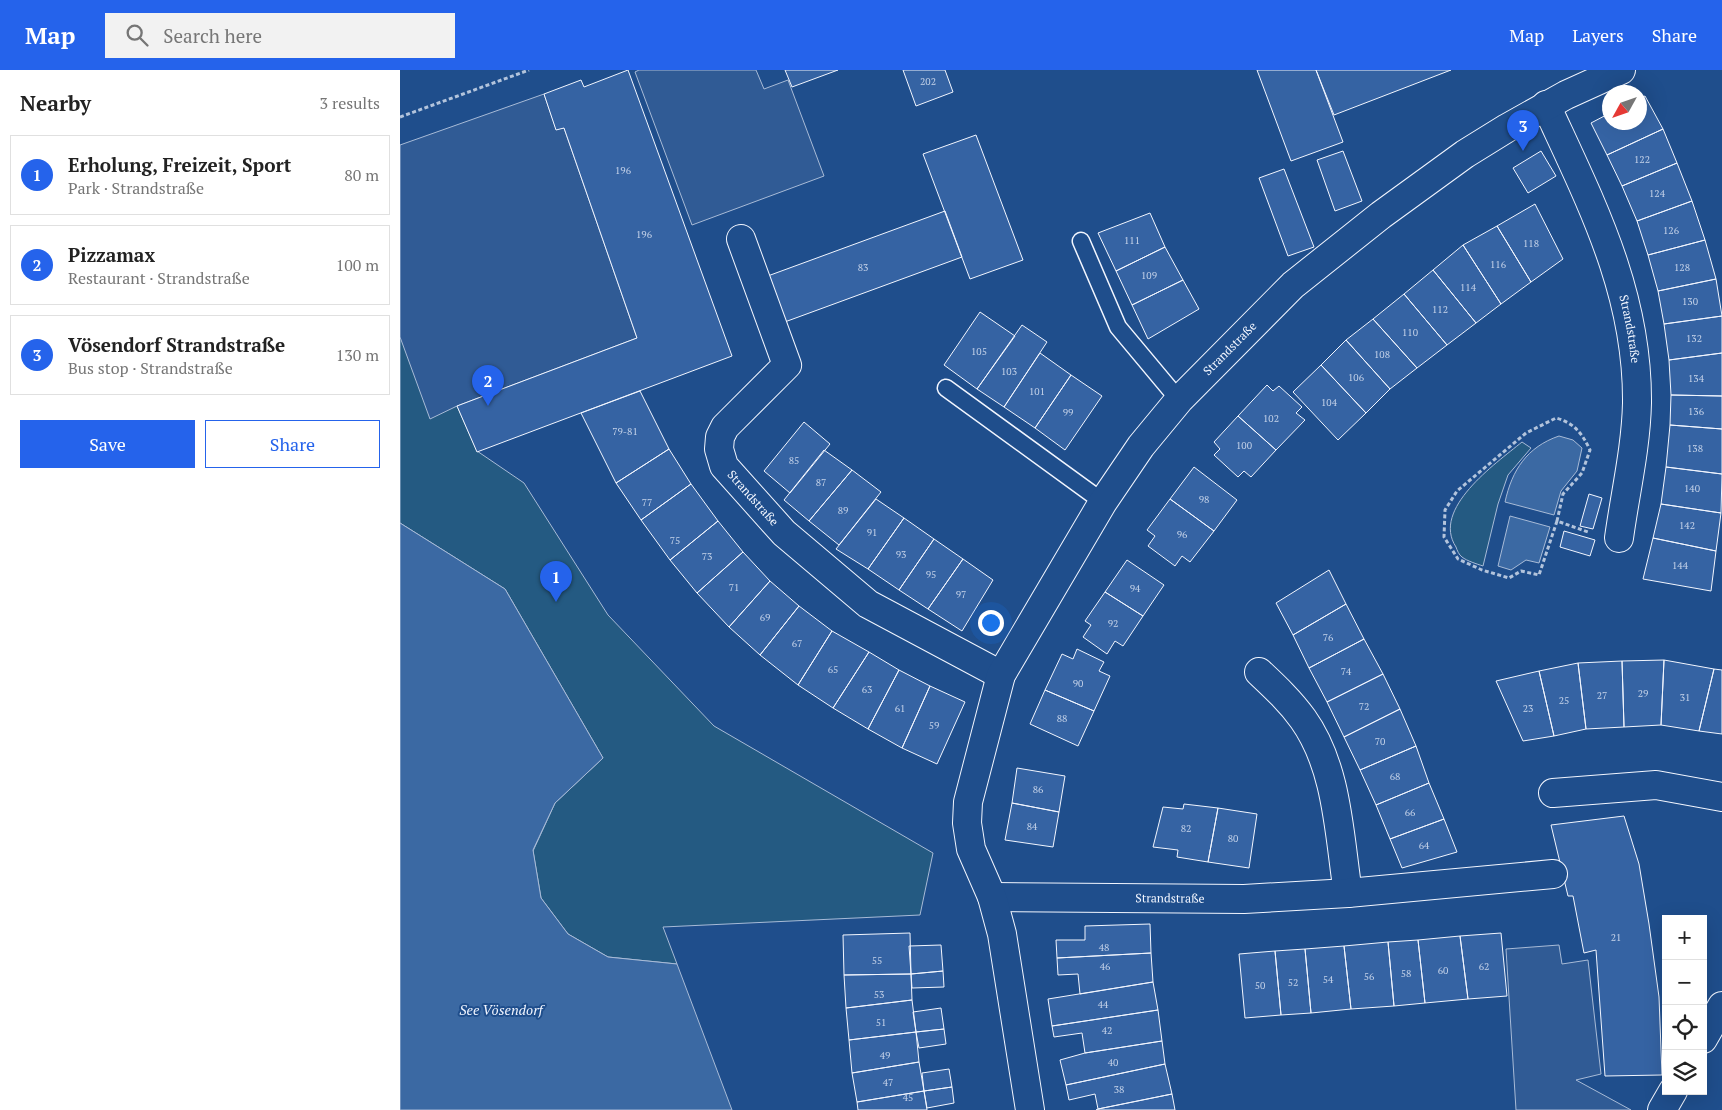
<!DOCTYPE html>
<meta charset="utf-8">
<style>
body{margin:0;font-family:"PT Serif",serif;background:#f2f2f2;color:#222}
.controls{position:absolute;right:15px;bottom:15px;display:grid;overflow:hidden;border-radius:0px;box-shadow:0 5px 20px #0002}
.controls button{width:45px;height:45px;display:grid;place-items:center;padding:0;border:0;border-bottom:1px solid #e0e0e0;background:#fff;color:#222;font:25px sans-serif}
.compass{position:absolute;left:1202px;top:15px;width:45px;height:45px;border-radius:50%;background:#fff;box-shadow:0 5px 20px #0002;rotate:230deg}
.you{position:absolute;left:590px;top:552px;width:18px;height:18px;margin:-12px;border:4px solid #fff;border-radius:50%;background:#1a73e8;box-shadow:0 0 0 8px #1a73e833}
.badge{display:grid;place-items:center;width:32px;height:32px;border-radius:50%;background:#2563eb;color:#fff;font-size:16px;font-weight:700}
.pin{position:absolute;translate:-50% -41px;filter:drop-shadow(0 1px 2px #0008)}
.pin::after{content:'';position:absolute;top:26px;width:18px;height:15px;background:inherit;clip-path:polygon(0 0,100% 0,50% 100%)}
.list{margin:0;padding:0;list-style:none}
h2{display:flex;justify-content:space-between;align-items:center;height:65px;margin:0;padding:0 20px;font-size:21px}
h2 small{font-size:16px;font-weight:400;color:#767676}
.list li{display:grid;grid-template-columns:32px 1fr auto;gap:15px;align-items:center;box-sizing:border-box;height:80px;margin:0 10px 10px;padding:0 10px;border:1px solid #e0e0e0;border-radius:0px}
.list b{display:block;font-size:19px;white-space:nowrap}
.list p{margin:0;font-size:16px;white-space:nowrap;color:#767676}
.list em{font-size:16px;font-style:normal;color:#767676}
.actions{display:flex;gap:10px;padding:15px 20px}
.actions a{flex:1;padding:11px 0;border:1px solid #2563eb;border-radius:0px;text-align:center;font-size:18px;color:#2563eb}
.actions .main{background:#2563eb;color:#fff}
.icon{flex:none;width:28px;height:28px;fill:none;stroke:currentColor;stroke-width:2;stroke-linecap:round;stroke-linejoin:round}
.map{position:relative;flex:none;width:1322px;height:1040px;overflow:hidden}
header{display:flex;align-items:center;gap:30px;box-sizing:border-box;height:70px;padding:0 25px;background:#2563eb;color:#fff}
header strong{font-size:24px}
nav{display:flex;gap:28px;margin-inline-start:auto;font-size:18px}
.search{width:350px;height:45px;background:#f2f2f2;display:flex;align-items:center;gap:12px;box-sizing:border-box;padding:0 18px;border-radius:0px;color:#767676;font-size:19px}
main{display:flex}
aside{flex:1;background:#fff}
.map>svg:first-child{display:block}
</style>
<header>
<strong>Map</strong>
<div class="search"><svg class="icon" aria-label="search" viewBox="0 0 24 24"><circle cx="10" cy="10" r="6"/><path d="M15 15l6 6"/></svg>Search here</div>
<nav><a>Map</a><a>Layers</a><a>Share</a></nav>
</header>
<main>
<aside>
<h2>Nearby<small>3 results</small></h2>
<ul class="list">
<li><span class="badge">1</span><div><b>Erholung, Freizeit, Sport</b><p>Park · Strandstraße</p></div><em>80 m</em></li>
<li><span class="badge">2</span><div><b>Pizzamax</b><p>Restaurant · Strandstraße</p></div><em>100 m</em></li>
<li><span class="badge">3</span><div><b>Vösendorf Strandstraße</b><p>Bus stop · Strandstraße</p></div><em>130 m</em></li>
</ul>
<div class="actions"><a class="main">Save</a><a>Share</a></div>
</aside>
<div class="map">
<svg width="1322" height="1040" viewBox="0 0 1322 1040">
<rect width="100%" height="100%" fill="#1f4e8c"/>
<path fill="#245a82" stroke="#a8bbd7" d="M0 153 57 336 77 381 124 413 208 545 314 656 533 783 520 845 263 857 277 894 208 887 168 864 141 828 133 781 155 733 203 688 105 519 0 453Z
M1122 372 1131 378 1108 405 1098 434 1083 496C1077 494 1067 491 1062 487 1059 485 1057 480 1056 477 1031 439 1095 394 1122 372Z"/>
<path fill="#305b95" stroke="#a8bbd7" d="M239 0H356L364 19 388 10 424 106 292 155 235 2Z
M144 24 156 59 164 58 237 268 57 336 30 349 0 267V75Z
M1159 875 1162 894 1188 890 1201 1004 1176 1010 1231 1040H1116L1106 879Z"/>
<path fill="#3b69a3" stroke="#a8bbd7" d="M1159 366 1173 370 1182 378 1177 401 1161 421 1154 445 1105 432C1112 400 1127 377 1159 366Z
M1110 446 1150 457 1139 493 1126 490 1111 500 1098 496Z
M0 453 105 519 203 688 155 733 133 780 141 828 168 864 208 887 277 894 332 1040H0Z"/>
<path fill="#3563a3" stroke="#f2f6ff" d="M228 0 332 286 77 382 57 336 237 268 164 58 156 60 144 24 181 10 184 17Z
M385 0H438L392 17Z
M503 0H545L553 22 516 36Z
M857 0H916L943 72 891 91Z
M916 0H1051L934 45Z
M1245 26 1263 59 1207 85 1191 53 1210 43V52H1240V28Z
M1263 59 1277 93 1222 116 1207 85Z
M576 65 623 190 570 209 523 84Z
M943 81 962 131 935 141 917 90Z
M1141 81 1156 106 1128 123 1113 98Z
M1277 93 1292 131 1237 151 1222 116Z
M884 99 914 177 888 186 859 108Z
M1292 131 1305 170 1248 185 1237 151Z
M1135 134 1163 189 1131 212 1097 156Z
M545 141 562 187 382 253 365 207Z
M750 143 765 177 716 201 698 163Z
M1097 156 1131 212 1101 234 1063 175Z
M1305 170 1316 209 1258 221 1248 185Z
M1063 175 1101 234 1076 253 1033 200Z
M765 177 783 210 732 235 716 201Z
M1033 200 1076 253 1047 275 1004 224Z
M1316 209 1322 246 1264 254 1258 221Z
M783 210 799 239 748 269 732 235Z
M1004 224 1047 275 1017 298 973 249Z
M580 242 615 266 577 319 544 295Z
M1322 246V283L1269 290 1264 254Z
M973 249 1017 298 990 319 946 270Z
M622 255 647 272 604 337 577 319Z
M946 270 990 319 966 343 921 295Z
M640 283 671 305 635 358 604 337Z
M1322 283V326L1271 325 1269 290Z
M921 295 966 343 938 370 893 322Z
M671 305 702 326 665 380 635 358Z
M867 315 873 321 879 316 902 337 896 343 905 350 876 380 838 346Z
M240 321 269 379 216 413 181 343Z
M1271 325 1322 326V359L1270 355Z
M838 346 876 380 851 407 844 401 838 407 814 385 820 379 814 372Z
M404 352 430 374 390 423 364 401Z
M1270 355 1322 359V404L1266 397Z
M269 379 291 414 241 450 216 413Z
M424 380 452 400 409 451 384 430Z
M794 397 837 430 814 461 770 429Z
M1266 397 1322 404 1321 443 1261 434Z
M452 400 481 422 439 475 409 451Z
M291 414 318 451 270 490 241 450Z
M1189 424 1202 428 1193 459 1180 456Z
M476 429 504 448 468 499 436 479Z
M770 429 814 461 790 492 782 486 775 496 748 476 755 466 747 460Z
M1261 434 1321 443 1316 481 1253 468Z
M504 448 534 469 499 520 468 499Z
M318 451 343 482 297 523 270 490Z
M1164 461 1195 470 1190 486 1160 477Z
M1253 468 1316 481 1311 521 1243 509Z
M534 469 563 489 528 539 499 520Z
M343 482 370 511 329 557 297 523Z
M563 489 593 510 562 561 528 539Z
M727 490 764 515 743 546 705 522Z
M929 500 946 534 893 565 876 533Z
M370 511 399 536 360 585 329 557Z
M705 522 743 546 723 576 715 571 707 584 683 567 691 555 685 551Z
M946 534 964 569 909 598 893 565Z
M399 536 432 561 398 615 360 585Z
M432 561 469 582 433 638 398 615Z
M964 569 983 604 927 632 909 598Z
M677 579 704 592 699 601 710 606 694 641 645 620 662 584 673 589Z
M469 582 499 600 468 659 433 638Z
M1264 590 1261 655 1224 657 1222 591Z
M1264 590 1314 599 1299 661 1261 655Z
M1222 591 1224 657 1186 659 1178 593Z
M1178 593 1186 659 1154 666 1139 601Z
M1314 599 1322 600V664L1299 661Z
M499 600 530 616 502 678 468 659Z
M1139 601 1154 666 1123 671 1096 611Z
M983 604 1000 639 944 667 927 632Z
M530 616 565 632 537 694 502 678Z
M645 620 694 641 678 676 630 654Z
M1000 639 1016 676 960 700 944 667Z
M1016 676 1029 713 976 735 960 700Z
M617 698 665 706 659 742 612 733Z
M1029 713 1044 749 990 769 976 735Z
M612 733 659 742 653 777 605 770Z
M784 734 818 738 808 792 777 787 778 780 753 777 763 737 783 739Z
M818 738 857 744 849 798 808 792Z
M1224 746 1239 794 1249 854 1259 927 1262 1005 1205 1006 1196 880 1184 883 1173 826H1168L1151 755Z
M1044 749 1057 782 1002 798 990 769Z
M750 854 751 883 657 888 656 870H685V856Z
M510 863 511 904 444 905 443 865Z
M1101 863 1107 926 1068 929 1060 866Z
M1060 866 1068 929 1025 933 1018 870Z
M1018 870 1025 933 994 936 988 872Z
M988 872 994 936 951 939 944 876Z
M541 875 543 901 511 904 509 876Z
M944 876 951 939 911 943 905 879Z
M905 879 911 943 881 945 875 881Z
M875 881 881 945 845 948 839 884Z
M751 883 753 912 680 924 678 904 658 905 657 888Z
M543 901 544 917 512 918 511 904Z
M511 904 512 930 446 938 444 905Z
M753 912 758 940 652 956 648 929Z
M512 930 516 962 449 970 446 938Z
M541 938 544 959 516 962 513 942Z
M758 940 762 971 685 983 682 963 654 967 652 956Z
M544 959 546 974 519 978 516 962Z
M516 962 519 992 452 1003 449 970Z
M762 971 765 994 666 1015 660 990 685 983Z
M519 992 524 1021 457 1032 452 1003Z
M765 994 772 1024 698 1039 695 1024 669 1030 666 1015Z
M549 999 552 1017 524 1021 522 1003Z
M552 1017 554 1033 527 1038 524 1021Z
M524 1021 527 1040H458L457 1032Z
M772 1024 775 1040H696L698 1039Z"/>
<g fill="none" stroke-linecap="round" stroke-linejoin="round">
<g stroke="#f2f6ff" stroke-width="19">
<path id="service" d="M681 171 718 257 779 330
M546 318 703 432"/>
</g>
<g stroke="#f2f6ff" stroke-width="30">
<g id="minor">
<path id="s1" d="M1146 35C1191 133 1238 222 1237 333 1236 378 1225 424 1219 468"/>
<path id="s2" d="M341 169 387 295 325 357 320 367 319 379 324 396 384 463 468 534 601 605"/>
<path d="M859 602C875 617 890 631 903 649 938 698 939 765 948 823"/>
<path d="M1153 723 1256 715 1322 727"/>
<path id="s3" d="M592 827 844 829 948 823 1153 804"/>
<path d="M1303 969 1322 936"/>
<path id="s4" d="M630 1040 602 864 592 827 571 779 567 753 568 732 601 605 703 432 741 376 779 330 893 215 981 145 1065 84 1107 58 1166 25 1221 0"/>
<path d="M1262 1040 1273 1021"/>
</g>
</g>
<path stroke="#b3c4dc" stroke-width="3" stroke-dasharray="4 2.5" stroke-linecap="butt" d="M0 47 129 0
M1157 451 1139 505 1121 501 1109 508 1082 500 1058 489 1044 467 1045 440 1057 421 1126 363 1156 348C1174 353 1182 363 1190 380L1182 403 1163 424 1157 451 1188 462"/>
<use href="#service" stroke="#1f4e8c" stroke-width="16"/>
<use href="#minor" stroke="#1f4e8c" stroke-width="28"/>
</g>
<g text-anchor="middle" stroke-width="4" stroke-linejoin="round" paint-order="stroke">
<g font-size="10" fill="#c3d1e8">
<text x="528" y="15">202</text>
<text x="1242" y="93">122</text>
<text x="223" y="104">196</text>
<text x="1257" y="127">124</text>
<text x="1271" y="164">126</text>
<text x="244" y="168">196</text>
<text x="732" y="174">111</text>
<text x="1131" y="177">118</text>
<text x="1098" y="198">116</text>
<text x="463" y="201">83</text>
<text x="1282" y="201">128</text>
<text x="749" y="209">109</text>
<text x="1068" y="221">114</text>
<text x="1290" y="235">130</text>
<text x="1040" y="243">112</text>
<text x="1010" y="266">110</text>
<text x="1294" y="272">132</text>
<text x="579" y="285">105</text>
<text x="982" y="288">108</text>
<text x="609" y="305">103</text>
<text x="956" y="311">106</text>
<text x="1296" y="312">134</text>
<text x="637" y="325">101</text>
<text x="929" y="336">104</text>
<text x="1296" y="345">136</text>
<text x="668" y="346">99</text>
<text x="871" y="352">102</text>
<text x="225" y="365">79-81</text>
<text x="844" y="379">100</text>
<text x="1295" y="382">138</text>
<text x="394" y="394">85</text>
<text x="421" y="416">87</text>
<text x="1292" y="422">140</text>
<text x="804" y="433">98</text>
<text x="247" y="436">77</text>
<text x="443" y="444">89</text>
<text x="1287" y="459">142</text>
<text x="472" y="466">91</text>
<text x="782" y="468">96</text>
<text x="275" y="474">75</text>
<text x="501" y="488">93</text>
<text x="307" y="490">73</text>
<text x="1280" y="499">144</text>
<text x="531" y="508">95</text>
<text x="334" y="521">71</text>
<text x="735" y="522">94</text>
<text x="561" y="528">97</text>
<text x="365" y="551">69</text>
<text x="713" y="557">92</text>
<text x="928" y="571">76</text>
<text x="397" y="577">67</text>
<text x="433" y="603">65</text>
<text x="946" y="605">74</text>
<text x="678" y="617">90</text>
<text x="467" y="623">63</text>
<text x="1243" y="627">29</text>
<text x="1202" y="629">27</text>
<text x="1285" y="631">31</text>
<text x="1164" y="634">25</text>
<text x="964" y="640">72</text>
<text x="500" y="642">61</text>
<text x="1128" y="642">23</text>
<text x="662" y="652">88</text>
<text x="534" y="659">59</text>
<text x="980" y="675">70</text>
<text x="995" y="710">68</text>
<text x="638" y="723">86</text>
<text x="1010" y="746">66</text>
<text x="632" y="760">84</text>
<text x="786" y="762">82</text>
<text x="833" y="772">80</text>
<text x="1024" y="779">64</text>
<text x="1216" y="871">21</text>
<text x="704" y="881">48</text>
<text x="477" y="894">55</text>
<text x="705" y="900">46</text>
<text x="1084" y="900">62</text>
<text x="1043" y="904">60</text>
<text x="1006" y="907">58</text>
<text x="969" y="910">56</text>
<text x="928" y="913">54</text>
<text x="893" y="916">52</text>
<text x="860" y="919">50</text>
<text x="479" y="928">53</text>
<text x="703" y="938">44</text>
<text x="481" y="956">51</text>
<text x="707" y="964">42</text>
<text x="485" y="989">49</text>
<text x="713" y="996">40</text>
<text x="488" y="1016">47</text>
<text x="719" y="1023">38</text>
<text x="508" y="1031">45</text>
</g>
<g font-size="12" fill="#f2f6ff" stroke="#1f4e8c">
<text dy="4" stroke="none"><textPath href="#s1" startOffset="240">Strandstraße</textPath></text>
<text dy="4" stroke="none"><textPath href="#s4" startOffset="848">Strandstraße</textPath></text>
<text dy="4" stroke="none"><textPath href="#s2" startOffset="306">Strandstraße</textPath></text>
<text dy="4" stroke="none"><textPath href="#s3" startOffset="178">Strandstraße</textPath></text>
</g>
<g font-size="14" font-style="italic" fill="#f2f6ff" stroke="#1f4e8c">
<text x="101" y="945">See Vösendorf</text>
</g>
</g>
</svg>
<div class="controls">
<button>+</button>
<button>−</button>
<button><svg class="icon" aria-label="locate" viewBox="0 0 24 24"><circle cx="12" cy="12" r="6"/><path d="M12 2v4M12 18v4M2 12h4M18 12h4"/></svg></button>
<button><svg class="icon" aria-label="layers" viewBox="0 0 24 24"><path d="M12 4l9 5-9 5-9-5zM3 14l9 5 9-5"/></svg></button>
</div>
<svg class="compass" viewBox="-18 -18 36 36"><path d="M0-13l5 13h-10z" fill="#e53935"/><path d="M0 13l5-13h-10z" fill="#767676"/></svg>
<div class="you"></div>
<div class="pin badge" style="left:156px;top:532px">1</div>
<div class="pin badge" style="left:88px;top:336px">2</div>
<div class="pin badge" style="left:1123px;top:81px">3</div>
</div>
</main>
